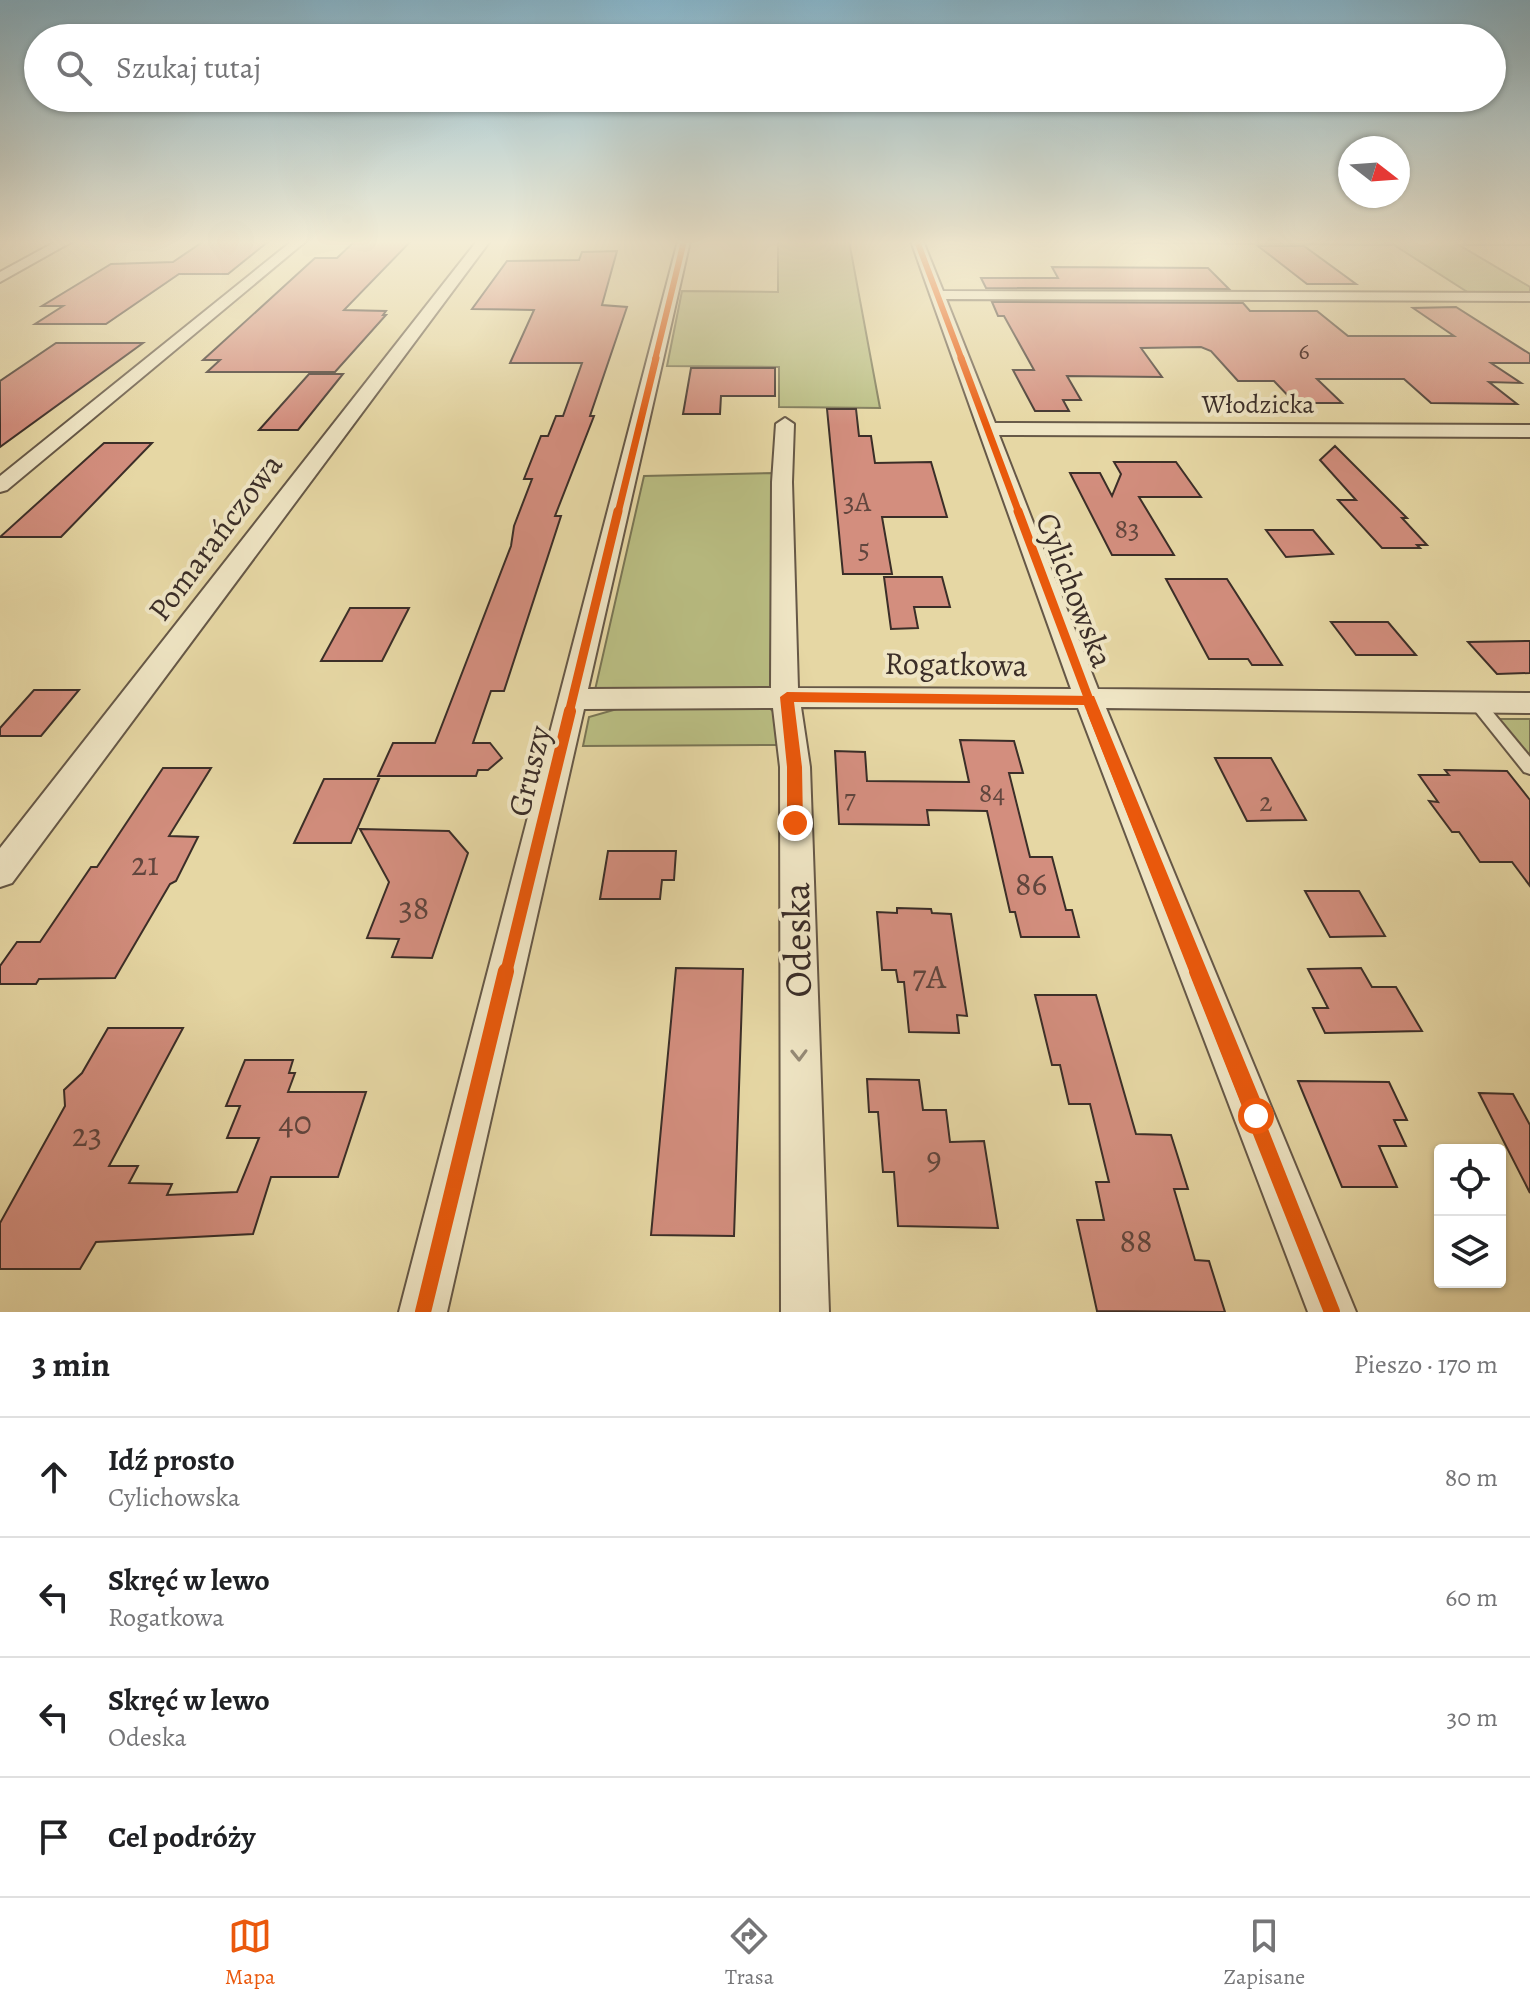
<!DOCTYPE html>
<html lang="pl">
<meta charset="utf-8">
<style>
body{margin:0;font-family:Alegreya,serif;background:#f2f2f2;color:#202124}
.controls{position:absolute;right:24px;bottom:24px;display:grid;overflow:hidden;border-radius:8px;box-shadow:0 2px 6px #0004}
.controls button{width:72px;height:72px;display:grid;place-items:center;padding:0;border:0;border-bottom:2px solid #e0e0e0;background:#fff;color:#202124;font:40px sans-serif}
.compass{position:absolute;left:1338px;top:136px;width:72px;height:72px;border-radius:50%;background:#fff;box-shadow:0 2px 6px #0004;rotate:107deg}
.stop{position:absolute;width:24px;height:24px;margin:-18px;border:6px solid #ea580c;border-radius:50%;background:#fff}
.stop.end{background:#ea580c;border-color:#fff;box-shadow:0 2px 8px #0008}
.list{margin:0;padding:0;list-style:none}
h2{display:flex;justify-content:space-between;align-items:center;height:104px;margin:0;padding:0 32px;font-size:34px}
h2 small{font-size:26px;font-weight:400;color:#757577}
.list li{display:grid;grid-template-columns:52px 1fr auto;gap:24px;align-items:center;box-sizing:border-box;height:120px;padding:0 32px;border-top:2px solid #e0e0e0}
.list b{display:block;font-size:30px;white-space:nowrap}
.list p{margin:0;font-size:26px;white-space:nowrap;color:#757577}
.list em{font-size:26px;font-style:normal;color:#757577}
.icon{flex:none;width:44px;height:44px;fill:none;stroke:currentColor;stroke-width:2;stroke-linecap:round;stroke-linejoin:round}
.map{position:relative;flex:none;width:1530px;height:1312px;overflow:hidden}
.search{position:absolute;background:#fff;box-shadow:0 2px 6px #0004;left:24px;right:24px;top:24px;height:88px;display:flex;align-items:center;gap:20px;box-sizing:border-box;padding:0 28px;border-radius:44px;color:#757577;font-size:30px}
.sheet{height:584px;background:#fff}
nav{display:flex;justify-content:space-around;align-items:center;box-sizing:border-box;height:112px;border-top:2px solid #e0e0e0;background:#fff;font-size:22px;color:#757577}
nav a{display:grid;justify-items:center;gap:4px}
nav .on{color:#ea580c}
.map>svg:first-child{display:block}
</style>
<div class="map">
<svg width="1530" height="1312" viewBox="0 0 1530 1312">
<rect width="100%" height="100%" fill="#e6d7a4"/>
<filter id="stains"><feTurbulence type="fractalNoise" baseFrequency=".0025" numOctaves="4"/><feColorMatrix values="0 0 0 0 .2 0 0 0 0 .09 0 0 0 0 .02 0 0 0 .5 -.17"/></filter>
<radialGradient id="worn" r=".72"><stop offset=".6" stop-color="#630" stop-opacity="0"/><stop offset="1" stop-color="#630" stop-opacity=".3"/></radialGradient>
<path fill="#b9bd82" stroke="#7a7655" stroke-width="2" d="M778 241H849L880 408 779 407V367L667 366 682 291 778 292Z
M932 241H1530V245H1459L1530 287V293H1469L1394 245Z
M774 473 770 688 595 690 644 476Z
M764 705C781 712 780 729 782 745L583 746 589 717 624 707Z
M1495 719H1530V760Z"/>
<path fill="#d38e7e" stroke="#3b2e28" stroke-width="2" d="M204 241H269L228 274H179L106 324H35L63 306H42L111 264 173 262Z
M355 241H411L344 310 386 311 383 315H386L335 372H207L220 360H203L315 258H337Z
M1258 246H1304L1356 284H1307Z
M617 251 602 305 627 307 590 416H594L555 516H561L504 691H491L473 743H490L502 758 488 770H478L476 776H378L393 743H435L511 546 514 526 532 479H524L541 436H548L556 416H563L582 363H510L534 310 472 309 507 261 579 260 582 252Z
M1052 267 1208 268 1229 289 986 288 981 278H1058Z
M992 302 1243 303 1250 311H1317L1348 336H1454L1413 308 1456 307 1530 354V363H1491L1521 383 1489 382 1517 404 1431 403 1404 379H1317L1342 403H1295L1274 381H1238L1211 351 1201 347 1141 348 1162 377 1067 376 1081 400H1063L1069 411H1035L1013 370H1034L1004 316H998Z
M56 343H143L0 447V381Z
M691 368H775V396H721L720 414H683Z
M309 374H343L298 430H259Z
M827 409H856L859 436H871L875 463 931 462 947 517H882L892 574H843Z
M104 443H152L61 537H0Z
M1335 446 1407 518H1402L1427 545H1417L1420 548H1382L1338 500H1356L1320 460Z
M1114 462H1176L1201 497H1139L1174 555H1112L1070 473H1100L1112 496 1121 474Z
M1266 530H1313L1333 554 1286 557Z
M884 577H942L950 607H914L918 628 891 629Z
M1166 579H1227L1282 665H1252L1248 659H1209Z
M350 608H409L382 661H321Z
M1331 622H1388L1416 655H1356Z
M1530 641V673L1497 674 1468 642Z
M34 690H79L41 736H0V728Z
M960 740 1014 741 1023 773H1009L1030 857H1052L1066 910H1072L1079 937H1021L1015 912H1010L987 811 927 810 929 825 839 824 835 751 865 752 867 781 969 782Z
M1215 758H1271L1306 820 1247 821Z
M163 768H211L169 836 198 837 176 881 170 884 115 978 39 979 36 984H0V966L17 942H40L91 867H97Z
M1445 770 1507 771 1530 800V886L1512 862H1480L1459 832H1452L1429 801 1438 802 1419 775H1449Z
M324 779H379L351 843H294Z
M360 829 449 831 468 853 432 958 392 957 399 939 367 938 389 882Z
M608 851H676L674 880H662L660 899H600Z
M1305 891H1359L1385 936 1330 937Z
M897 908 931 909 932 913 951 914 967 1016 957 1015 959 1033 909 1032 904 982H898L896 970H882L877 912 897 913Z
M676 968 743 969 734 1236 651 1235Z
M1361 968 1372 987H1396L1422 1031 1325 1033 1313 1008H1328L1308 969Z
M1035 995H1096L1136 1134 1171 1135 1188 1189H1174L1195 1260 1209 1261 1225 1312 1097 1311 1077 1220H1104L1096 1182H1109L1090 1104H1069L1060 1065H1052Z
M108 1028H183L109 1166H138L129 1183 172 1184 167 1195 237 1192 259 1138H227L240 1106H226L245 1060H293L289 1073H295L288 1092H366L338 1177H271L253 1234 96 1242 80 1269H0V1223L65 1106 64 1090 82 1073Z
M867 1079 919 1080 923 1110H946L950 1142 984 1141 998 1228 898 1226 894 1172H883L878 1112H869Z
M1298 1081 1389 1082 1407 1120H1394L1406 1146H1379L1397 1187H1342Z
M1479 1093 1513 1094 1530 1125V1193Z"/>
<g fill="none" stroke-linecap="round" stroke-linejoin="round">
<g stroke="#665847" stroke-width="4">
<path id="lane" d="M1477 698 1482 699 1530 757V774L1524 772 1472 707 1470 703 1472 699Z"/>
</g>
<g stroke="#665847" stroke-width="4">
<path id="street" d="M57 241H73L0 282V272Z
M292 241H306L7 490 0 492V476Z
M477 241H490L12 883 0 887V848Z
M678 241H690L588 689 771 688 772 482 776 424 785 418 794 424 792 482 798 688 1071 689 911 241H923L943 291 1530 293V301L946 299 995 423 1530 425V437L999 435 1098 689 1530 693V713L1106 708 1356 1312H1308L1078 708 801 707 810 767 829 1312H781L780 767 773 708 584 709 447 1312H399Z"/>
</g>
<use href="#lane" fill="#efe5c4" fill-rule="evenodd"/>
<use href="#street" fill="#efe5c4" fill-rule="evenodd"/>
<g stroke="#efe5c4" stroke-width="9">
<path id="cycleway-far4" d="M917 241 962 360
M655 360 684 241"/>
</g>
<g stroke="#efe5c4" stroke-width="11">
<path id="cycleway-far3" d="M961 358 1019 513
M618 513 656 358"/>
</g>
<g stroke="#efe5c4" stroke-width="14">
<path id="cycleway-far2" d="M1018 511 1094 713
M569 713 618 511"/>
</g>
<g stroke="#efe5c4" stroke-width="17">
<path id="cycleway-far1" d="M1093 711 1197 973
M506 973 570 711"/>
</g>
<g stroke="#efe5c4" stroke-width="21">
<path id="cycleway" d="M1197 971 1332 1312
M423 1312 506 971"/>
</g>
<use href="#cycleway-far4" stroke="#e8590c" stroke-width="6"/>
<use href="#cycleway-far3" stroke="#e8590c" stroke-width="7"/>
<use href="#cycleway-far2" stroke="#e8590c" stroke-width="9"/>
<use href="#cycleway-far1" stroke="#e8590c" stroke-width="12"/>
<use href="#cycleway" stroke="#e8590c" stroke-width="16"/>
</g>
<defs><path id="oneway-chevron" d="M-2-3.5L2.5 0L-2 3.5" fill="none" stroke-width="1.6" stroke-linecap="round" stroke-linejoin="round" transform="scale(2)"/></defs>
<use stroke="#958a76" href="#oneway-chevron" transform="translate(799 1055) rotate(89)"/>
<linearGradient id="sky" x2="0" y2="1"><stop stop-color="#87b6cc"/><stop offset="0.57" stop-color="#f4edd6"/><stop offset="1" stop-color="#f4edd6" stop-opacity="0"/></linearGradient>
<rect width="1530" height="425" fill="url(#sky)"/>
<path fill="#ea580c" d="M787 692 1094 696 1267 1116 1264 1123 1256 1126 1249 1123 1084 705 794 702 802 767 803 823 795 830 787 823V767L780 697Z"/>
<g text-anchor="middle" stroke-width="8" stroke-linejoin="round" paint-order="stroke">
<g font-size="24" fill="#61463e">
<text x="1304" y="359">6</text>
</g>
<g font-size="26" fill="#3b2e28" stroke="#efe5c4">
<text x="1258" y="413">Włodzicka</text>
</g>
<g font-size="28" fill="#61463e">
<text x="857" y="511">3A</text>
<text x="1127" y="538">83</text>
<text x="864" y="558">5</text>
<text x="992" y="802">84</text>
<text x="850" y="808">7</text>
<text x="1266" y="811">2</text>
</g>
<g font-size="32" fill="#3b2e28" stroke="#efe5c4">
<text transform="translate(215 537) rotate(-53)" y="11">Pomarańczowa</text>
<text transform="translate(1075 590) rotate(69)" y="11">Cylichowska</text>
<text transform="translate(956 664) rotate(1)" y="11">Rogatkowa</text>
<text transform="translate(529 771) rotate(-76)" y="11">Gruszy</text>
</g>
<g font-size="34" fill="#61463e">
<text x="145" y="875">21</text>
<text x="1031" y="895">86</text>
<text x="414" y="919">38</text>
<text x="929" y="988">7A</text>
<text x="295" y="1134">40</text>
<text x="87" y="1146">23</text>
<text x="934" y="1169">9</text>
<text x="1136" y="1252">88</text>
</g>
<g font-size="38" fill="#3b2e28" stroke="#efe5c4">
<text transform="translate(797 940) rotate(-91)" y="13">Odeska</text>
</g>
</g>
<rect width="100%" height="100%" filter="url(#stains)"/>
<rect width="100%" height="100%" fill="url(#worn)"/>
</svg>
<div class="controls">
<button><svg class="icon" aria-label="locate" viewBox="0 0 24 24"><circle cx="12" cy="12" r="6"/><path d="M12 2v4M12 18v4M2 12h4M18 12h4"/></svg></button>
<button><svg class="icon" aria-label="layers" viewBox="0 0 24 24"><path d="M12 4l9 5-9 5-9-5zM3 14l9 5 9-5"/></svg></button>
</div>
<svg class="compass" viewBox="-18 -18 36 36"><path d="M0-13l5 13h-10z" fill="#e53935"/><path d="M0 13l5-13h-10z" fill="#757577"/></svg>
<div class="stop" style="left:1256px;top:1116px"></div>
<div class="stop end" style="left:795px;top:823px"></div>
<div class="search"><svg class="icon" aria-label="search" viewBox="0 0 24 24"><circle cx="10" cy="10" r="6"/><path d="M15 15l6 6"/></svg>Szukaj tutaj</div>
</div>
<section class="sheet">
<h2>3 min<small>Pieszo · 170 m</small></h2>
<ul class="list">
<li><svg class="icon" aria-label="ahead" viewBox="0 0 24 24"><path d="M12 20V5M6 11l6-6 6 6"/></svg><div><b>Idź prosto</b><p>Cylichowska</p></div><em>80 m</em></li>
<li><svg class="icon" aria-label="left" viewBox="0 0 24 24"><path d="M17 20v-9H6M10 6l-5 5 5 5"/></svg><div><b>Skręć w lewo</b><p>Rogatkowa</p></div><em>60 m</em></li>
<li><svg class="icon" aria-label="left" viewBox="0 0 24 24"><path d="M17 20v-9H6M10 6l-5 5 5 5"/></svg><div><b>Skręć w lewo</b><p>Odeska</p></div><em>30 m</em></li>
<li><svg class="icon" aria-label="arrive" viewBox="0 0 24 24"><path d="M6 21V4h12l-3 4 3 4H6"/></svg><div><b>Cel podróży</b></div></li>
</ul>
</section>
<nav>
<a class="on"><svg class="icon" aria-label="map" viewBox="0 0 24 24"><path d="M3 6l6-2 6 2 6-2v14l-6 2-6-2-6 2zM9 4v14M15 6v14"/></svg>Mapa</a>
<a><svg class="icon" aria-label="directions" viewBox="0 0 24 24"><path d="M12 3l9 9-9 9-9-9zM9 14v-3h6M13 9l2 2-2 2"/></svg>Trasa</a>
<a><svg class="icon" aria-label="saved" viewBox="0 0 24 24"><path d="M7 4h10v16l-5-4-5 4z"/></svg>Zapisane</a>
</nav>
